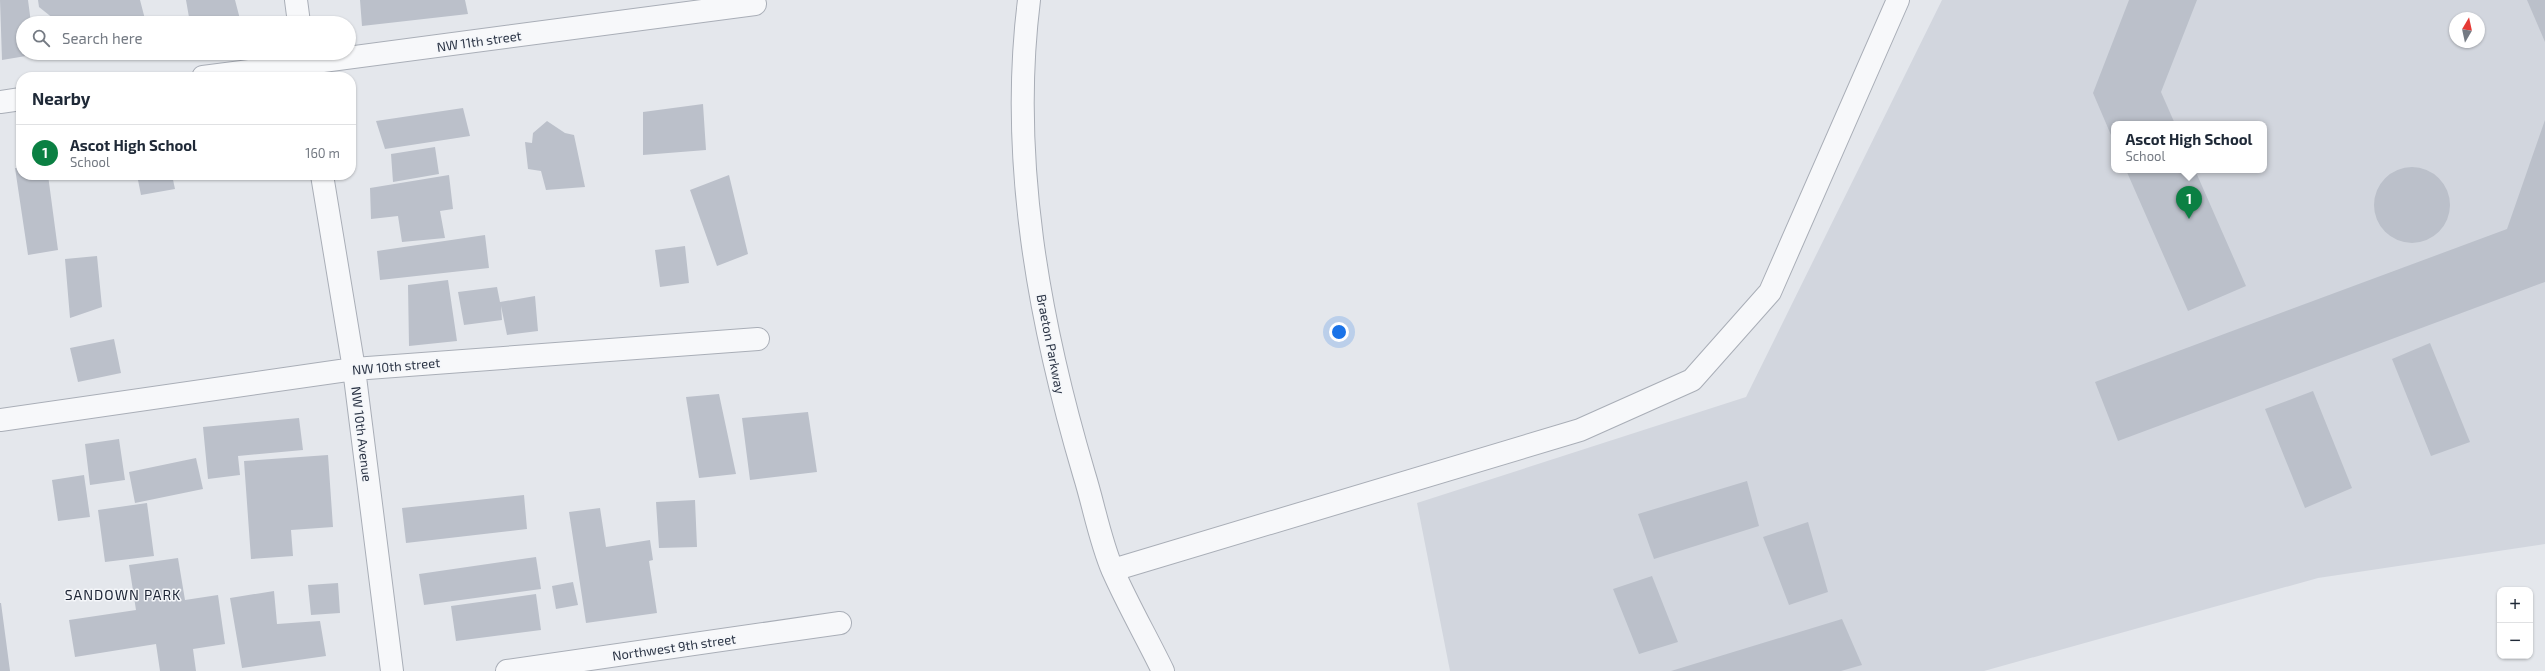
<!DOCTYPE html>
<meta charset="utf-8">
<style>
body{margin:0;font-family:"Exo 2",sans-serif;background:#f6f6f7;color:#1f2937}
.controls{position:absolute;right:12px;bottom:12px;display:grid;overflow:hidden;border-radius:8px;box-shadow:0 1px 3px #0004}
.controls button{width:36px;height:36px;display:grid;place-items:center;padding:0;border:0;border-bottom:1px solid #e0e1e3;background:#fff;color:#1f2937;font:20px sans-serif}
.compass{position:absolute;left:2449px;top:12px;width:36px;height:36px;border-radius:50%;background:#fff;box-shadow:0 1px 3px #0004;rotate:9deg}
.you{position:absolute;left:1339px;top:332px;width:14px;height:14px;margin:-10px;border:3px solid #fff;border-radius:50%;background:#1a73e8;box-shadow:0 0 0 6px #1a73e833}
.badge{display:grid;place-items:center;width:26px;height:26px;border-radius:50%;background:#0b8043;color:#fff;font-size:13px;font-weight:700}
.pin{position:absolute;translate:-50% -33px;filter:drop-shadow(0 1px 2px #0008)}
.pin::after{content:'';position:absolute;top:21px;width:14px;height:12px;background:inherit;clip-path:polygon(0 0,100% 0,50% 100%)}
.popup{position:absolute;left:2111px;top:121px;width:156px;height:52px;box-sizing:border-box;display:grid;place-content:center;border-radius:8px;background:#fff;filter:drop-shadow(0 1px 3px #0005);font-size:13px;white-space:nowrap;color:#747a83}
.popup b{font-size:15px;color:#1f2937}
.popup::after{content:'';position:absolute;left:50%;top:100%;margin-left:-8px;border:8px solid transparent;border-top-color:#fff}
.list{margin:0;padding:0;list-style:none}
h2{display:flex;justify-content:space-between;align-items:center;height:52px;margin:0;padding:0 16px;font-size:17px}
h2 small{font-size:13px;font-weight:400;color:#747a83}
.list li{display:grid;grid-template-columns:26px 1fr auto;gap:12px;align-items:center;box-sizing:border-box;height:56px;padding:0 16px;border-top:1px solid #e0e1e3}
.list b{display:block;font-size:15px;white-space:nowrap}
.list p{margin:0;font-size:13px;white-space:nowrap;color:#747a83}
.list em{font-size:13px;font-style:normal;color:#747a83}
.icon{flex:none;width:22px;height:22px;fill:none;stroke:currentColor;stroke-width:2;stroke-linecap:round;stroke-linejoin:round}
.map{position:relative;flex:none;width:2545px;height:671px;overflow:hidden}
.search{position:absolute;background:#fff;box-shadow:0 1px 3px #0004;left:16px;top:16px;width:340px;height:44px;display:flex;align-items:center;gap:10px;box-sizing:border-box;padding:0 14px;border-radius:22px;color:#747a83;font-size:15px}
.panel{position:absolute;background:#fff;box-shadow:0 1px 3px #0004;left:16px;top:72px;width:340px;height:108px;border-radius:16px}
.map>svg:first-child{display:block}
</style>
<div class="map">
<svg width="2545" height="671" viewBox="0 0 2545 671">
<rect width="100%" height="100%" fill="#e4e7ec"/>
<path fill="#d2d6de" fill-rule="evenodd" d="M1942 0H2545V544L2318 578 1984 671H1450L1417 503 1746 397ZM2455 18H2479V42H2455ZM2114 124H2264V170H2114Z"/>
<path fill="#bbc0ca" d="M0 0H28L31 23H23V53L38 54 2 60Z
M38 0H140L146 23H59L39 7Z
M186 0H235L241 23H190Z
M360 0H465L468 14 362 26Z
M2129 0H2197L2161 92 2175 124H2114V142L2093 93Z
M2527 0H2545V42Z
M703 104 706 150 643 155V112Z
M463 108 470 136 385 149 376 121Z
M2545 120V282L2118 441 2095 382 2507 229Z
M547 121 565 133 574 135 585 187 546 190 541 171 528 169 525 142 532 143 533 133Z
M435 147 439 174 393 182 391 154Z
M2374 205a38 38 0 1 1 76 0a38 38 0 1 1-76 0Z
M15 168H21V175H48L58 250 28 255Z
M2126 170H2195L2246 286 2188 311Z
M137 175H172L175 189 141 195Z
M449 175 453 209 440 211 445 238 402 242 398 216 371 219 370 188Z
M729 175 748 254 717 266 690 190Z
M485 235 489 268 380 280 377 251Z
M685 246 689 283 660 287 655 250Z
M97 256 102 307 70 318 65 259Z
M448 280 457 341 409 346 408 285Z
M497 287 500 302 535 296 538 331 507 335 501 306 502 320 464 325 458 292Z
M114 339 121 373 78 382 70 348Z
M2430 343 2470 442 2431 456 2392 359Z
M2313 391 2352 488 2305 508 2265 409Z
M719 394 736 474 699 478 686 397Z
M808 412 817 472 750 480 742 418Z
M299 418 303 450 238 456 240 475 208 479 203 427Z
M119 439 125 480 90 485 85 444Z
M328 455 333 527 291 530 293 556 251 559 244 461Z
M196 458 203 489 135 503 129 472Z
M84 475 90 517 58 521 52 480Z
M1747 481 1759 526 1654 559 1638 514Z
M524 495 527 529 406 543 402 508Z
M695 500 697 547 659 548 656 502Z
M147 503 154 556 105 562 98 510Z
M600 508 606 547 650 540 653 560 649 561 657 613 586 623 569 512Z
M1808 522 1828 592 1789 605 1763 537Z
M536 557 541 589 424 605 419 574Z
M178 558 185 600 218 595 225 644 193 649 196 671H160L156 644 75 657 69 620 136 610 129 565Z
M1652 576 1678 642 1639 654 1613 589Z
M573 582 578 605 556 609 552 586Z
M338 583 340 613 311 615 308 585Z
M274 591 277 624 320 621 326 656 242 668 230 598Z
M536 594 541 630 456 641 451 606Z
M0 603H1L10 671H0Z
M1842 619 1862 665 1841 671H1671Z"/>
<g fill="none" stroke-linecap="round" stroke-linejoin="round">
<g stroke="#a9aeb7" stroke-width="24">
<path id="minor" d="M296 0 299 23
M203 77 755 4
M0 102 21 99
M322 175 354 369 392 671
M0 420 354 369 758 339
M1113 570 1580 430 1692 380 1770 292 1898 0
M507 671 840 623"/>
</g>
<g stroke="#a9aeb7" stroke-width="24">
<path id="tertiary" d="M1029 0C1009 159 1039 322 1084 474 1094 506 1100 541 1113 571 1128 605 1147 638 1163 671"/>
</g>
<use href="#minor" stroke="#f7f8fa" stroke-width="22"/>
<use href="#tertiary" stroke="#f7f8fa" stroke-width="22"/>
</g>
<g text-anchor="middle" stroke-width="3" stroke-linejoin="round" paint-order="stroke">
<g font-size="13" fill="#2b3445" stroke="#f4f6f9">
<text transform="translate(479 41) rotate(-8)" y="5">NW 11th street</text>
<text transform="translate(1051 344) rotate(79)" y="5">Braeton Parkway</text>
<text transform="translate(396 366) rotate(-5)" y="5">NW 10th street</text>
<text transform="translate(362 434) rotate(83)" y="5">NW 10th Avenue</text>
<text transform="translate(674 647) rotate(-8)" y="5">Northwest 9th street</text>
</g>
<g font-size="14" letter-spacing="1" fill="#1d2536" stroke="#f4f6f9">
<text x="123" y="600">SANDOWN PARK</text>
</g>
</g>
</svg>
<div class="controls">
<button>+</button>
<button>−</button>
</div>
<svg class="compass" viewBox="-18 -18 36 36"><path d="M0-13l5 13h-10z" fill="#e53935"/><path d="M0 13l5-13h-10z" fill="#747a83"/></svg>
<div class="you"></div>
<div class="pin badge" style="left:2189px;top:219px">1</div>
<div class="popup"><b>Ascot High School</b>School</div>
<div class="search"><svg class="icon" aria-label="search" viewBox="0 0 24 24"><circle cx="10" cy="10" r="6"/><path d="M15 15l6 6"/></svg>Search here</div>
<section class="panel">
<h2>Nearby<small></small></h2>
<ul class="list">
<li><span class="badge">1</span><div><b>Ascot High School</b><p>School</p></div><em>160 m</em></li>
</ul>
</section>
</div>
